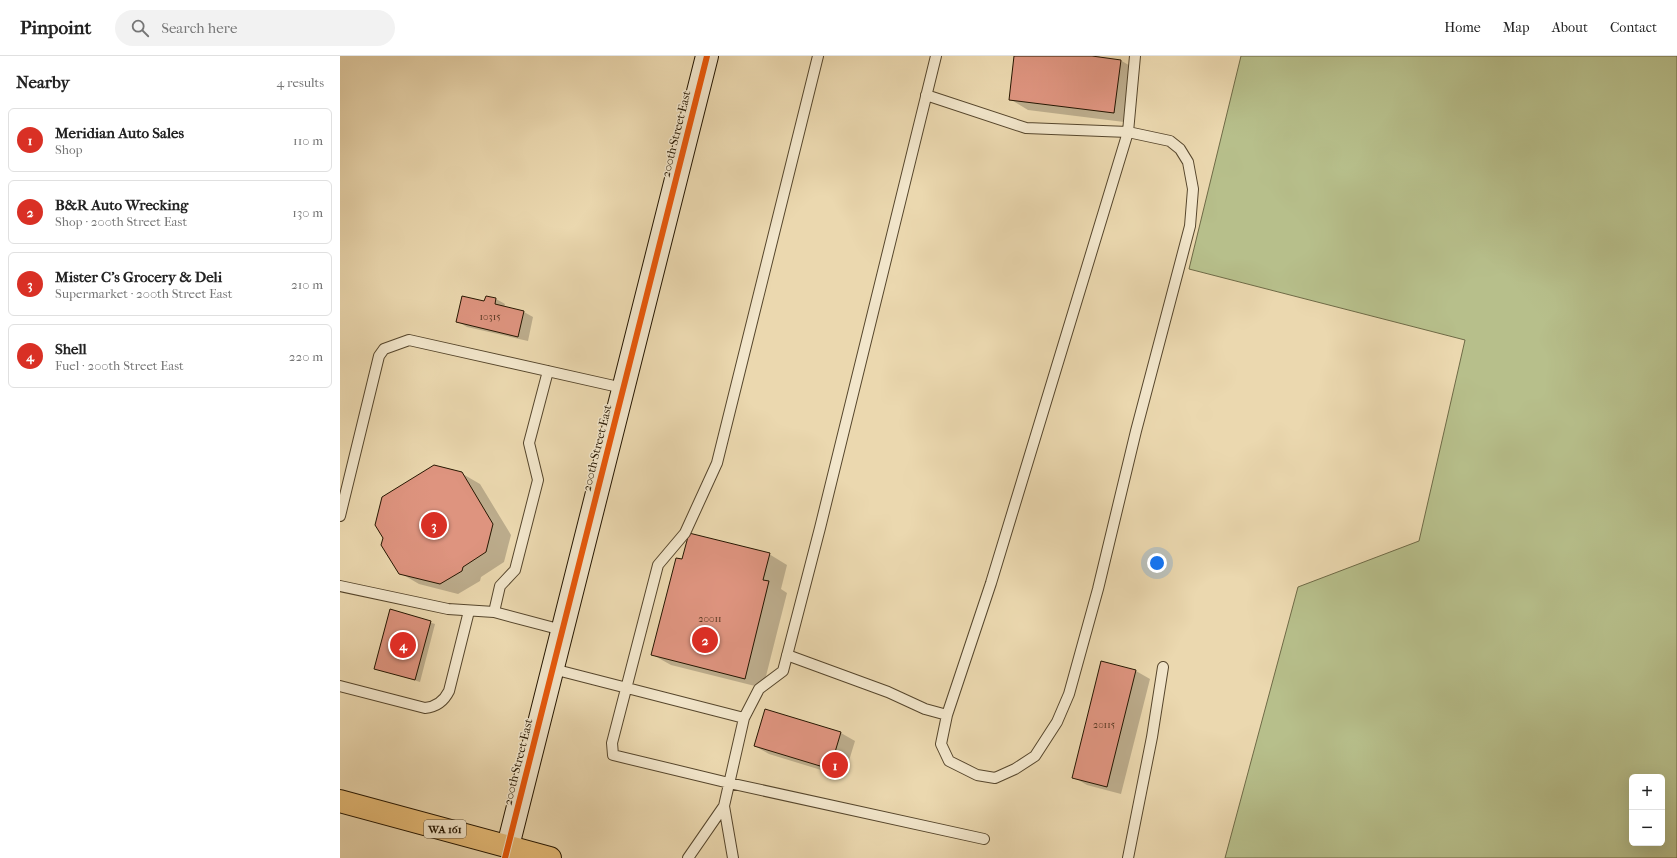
<!DOCTYPE html>
<meta charset="utf-8">
<style>
body{margin:0;font-family:"IM FELL French Canon",serif;background:#f2f2f2;color:#222}
.controls{position:absolute;right:12px;bottom:12px;display:grid;overflow:hidden;border-radius:6px;box-shadow:0 4px 16px #0002}
.controls button{width:36px;height:36px;display:grid;place-items:center;padding:0;border:0;border-bottom:1px solid #e0e0e0;background:#fff;color:#222;font:20px sans-serif}
.you{position:absolute;left:817px;top:507px;width:14px;height:14px;margin:-10px;border:3px solid #fff;border-radius:50%;background:#1a73e8;box-shadow:0 0 0 6px #1a73e833}
.badge{display:grid;place-items:center;width:26px;height:26px;border-radius:50%;background:#d93025;color:#fff;font-size:13px;font-weight:700}
.pin{position:absolute;translate:-50% -50%;border:2px solid #fff;box-shadow:0 1px 4px #0006}
.list{margin:0;padding:0;list-style:none}
h2{display:flex;justify-content:space-between;align-items:center;height:52px;margin:0;padding:0 16px;font-size:17px}
h2 small{font-size:13px;font-weight:400;color:#767676}
.list li{display:grid;grid-template-columns:26px 1fr auto;gap:12px;align-items:center;box-sizing:border-box;height:64px;margin:0 8px 8px;padding:0 8px;border:1px solid #e0e0e0;border-radius:6px}
.list b{display:block;font-size:15px;white-space:nowrap}
.list p{margin:0;font-size:13px;white-space:nowrap;color:#767676}
.list em{font-size:13px;font-style:normal;color:#767676}
.icon{flex:none;width:22px;height:22px;fill:none;stroke:currentColor;stroke-width:2;stroke-linecap:round;stroke-linejoin:round}
.map{position:relative;flex:none;width:1337px;height:802px;overflow:hidden}
header{display:flex;align-items:center;gap:24px;box-sizing:border-box;height:56px;padding:0 20px;background:#fff;border-bottom:1px solid #e0e0e0}
header strong{font-size:19px}
nav{display:flex;gap:22px;margin-inline-start:auto;font-size:14px}
.search{width:280px;height:36px;background:#f2f2f2;display:flex;align-items:center;gap:10px;box-sizing:border-box;padding:0 14px;border-radius:22px;color:#767676;font-size:15px}
main{display:flex}
aside{flex:1;background:#fff}
.map>svg:first-child{display:block}
</style>
<header>
<strong>Pinpoint</strong>
<div class="search"><svg class="icon" aria-label="search" viewBox="0 0 24 24"><circle cx="10" cy="10" r="6"/><path d="M15 15l6 6"/></svg>Search here</div>
<nav><a>Home</a><a>Map</a><a>About</a><a>Contact</a></nav>
</header>
<main>
<aside>
<h2>Nearby<small>4 results</small></h2>
<ul class="list">
<li><span class="badge">1</span><div><b>Meridian Auto Sales</b><p>Shop</p></div><em>110 m</em></li>
<li><span class="badge">2</span><div><b>B&amp;R Auto Wrecking</b><p>Shop · 200th Street East</p></div><em>130 m</em></li>
<li><span class="badge">3</span><div><b>Mister C's Grocery &amp; Deli</b><p>Supermarket · 200th Street East</p></div><em>210 m</em></li>
<li><span class="badge">4</span><div><b>Shell</b><p>Fuel · 200th Street East</p></div><em>220 m</em></li>
</ul>
</aside>
<div class="map">
<svg width="1337" height="802" viewBox="0 0 1337 802">
<rect width="100%" height="100%" fill="#ebd8af"/>
<filter id="stains"><feTurbulence type="fractalNoise" baseFrequency=".005" numOctaves="4"/><feColorMatrix values="0 0 0 0 .2 0 0 0 0 .09 0 0 0 0 .02 0 0 0 .5 -.17"/></filter>
<radialGradient id="worn" r=".72"><stop offset=".6" stop-color="#630" stop-opacity="0"/><stop offset="1" stop-color="#630" stop-opacity=".3"/></radialGradient>
<path fill="#b7bf8b" stroke="#6e6a46" fill-rule="evenodd" d="M901 0H1337V802H885L958 531 1079 485 1125 284 849 213ZM1292 721H1322V787H1292Z"/>
<path fill="#0003" d="M675 0H760L759 2 780 4 799 15 792 67 688 54 670 43Z
M156 243 165 248 164 251 184 256 193 261 188 285 127 271 117 265 145 246Z
M121 417 140 428 171 479 164 506 141 521 140 525 118 538 79 528 60 517Z
M429 498 447 509 441 533 447 537 423 632 331 609 313 599 343 504Z
M50 555 95 568 80 626 35 612Z
M762 606 796 615 810 623 781 738 747 729 733 721Z
M426 654 501 677 515 685 504 721 429 698 415 690Z"/>
<path fill="#de947f" stroke="#251601" d="M674 0H752L781 4 774 57 669 44Z
M122 240 144 245 146 240 156 242 155 248 184 255 178 281 116 266Z
M94 409 122 416 153 468 146 496 123 511 122 515 100 528 59 518 41 489 43 482 35 469 42 441Z
M349 477 430 497 423 524 429 525 405 623 311 599 336 502 342 503Z
M50 553 91 565 75 624 34 613Z
M761 605 796 614 767 731 732 722Z
M425 653 501 676 490 713 414 690Z"/>
<g fill="none" stroke-linecap="round" stroke-linejoin="round">
<g stroke="#56462c" stroke-width="12">
<path id="lane" d="M478 0 377 407 345 477 318 509 272 687 273 699 389 727 644 783
M586 39 686 72 788 76 795 0
M0 460 39 300 44 293 69 284 283 332
M0 530 108 553 154 556 222 574
M154 556 160 530 175 514 198 424 189 387 208 315
M447 599 548 636 585 653 607 659 651 527 788 76 830 85 840 93 848 106 853 133 850 170 796 375 758 533 729 638 717 666 695 700 675 713 655 722 637 719 609 705 601 688 607 659
M213 613 404 662
M0 630 85 652C96 651 104 645 109 635L129 555
M384 750 393 802
M348 802 384 750 404 662 419 633 443 615 480 472 596 0
M788 802 812 681 823 611"/>
</g>
<g stroke="#251601" stroke-width="24">
<path id="secondary" d="M168 790 367 0"/>
</g>
<g stroke="#251601" stroke-width="24">
<path id="primary" d="M0 745 210 802"/>
</g>
<use href="#lane" stroke="#f2e6cb" stroke-width="10"/>
<use href="#secondary" stroke="#f2e6cb" stroke-width="22"/>
<use href="#primary" stroke="#e6bc78" stroke-width="22"/>
<g stroke="#f2e6cb" stroke-width="8">
<path id="cycleway" d="M165 802 367 0"/>
</g>
<use href="#cycleway" stroke="#e8590c" stroke-width="6"/>
</g>
<g text-anchor="middle" stroke-width="3" stroke-linejoin="round" paint-order="stroke">
<g font-size="10" fill="#533620">
<text x="150" y="264">10315</text>
<text x="370" y="566">20011</text>
<text x="764" y="672">20115</text>
</g>
<rect fill="#f2e6cb" stroke="#62543e" stroke-width="1" x="84" y="764" width="42" height="18" rx="3"/>
<g font-size="11" font-weight="bold" fill="#251601">
<text x="105" y="777">WA 161</text>
</g>
<g font-size="12" fill="#251601" stroke="#f2e6cb">
<text transform="translate(336 78) rotate(-76)" y="4">200th Street East</text>
<text transform="translate(257 392) rotate(-76)" y="4">200th Street East</text>
<text transform="translate(178 706) rotate(-76)" y="4">200th Street East</text>
</g>
</g>
<rect width="100%" height="100%" filter="url(#stains)"/>
<rect width="100%" height="100%" fill="url(#worn)"/>
</svg>
<div class="controls">
<button>+</button>
<button>−</button>
</div>
<div class="you"></div>
<div class="pin badge" style="left:495px;top:709px">1</div>
<div class="pin badge" style="left:365px;top:584px">2</div>
<div class="pin badge" style="left:94px;top:469px">3</div>
<div class="pin badge" style="left:63px;top:589px">4</div>
</div>
</main>
